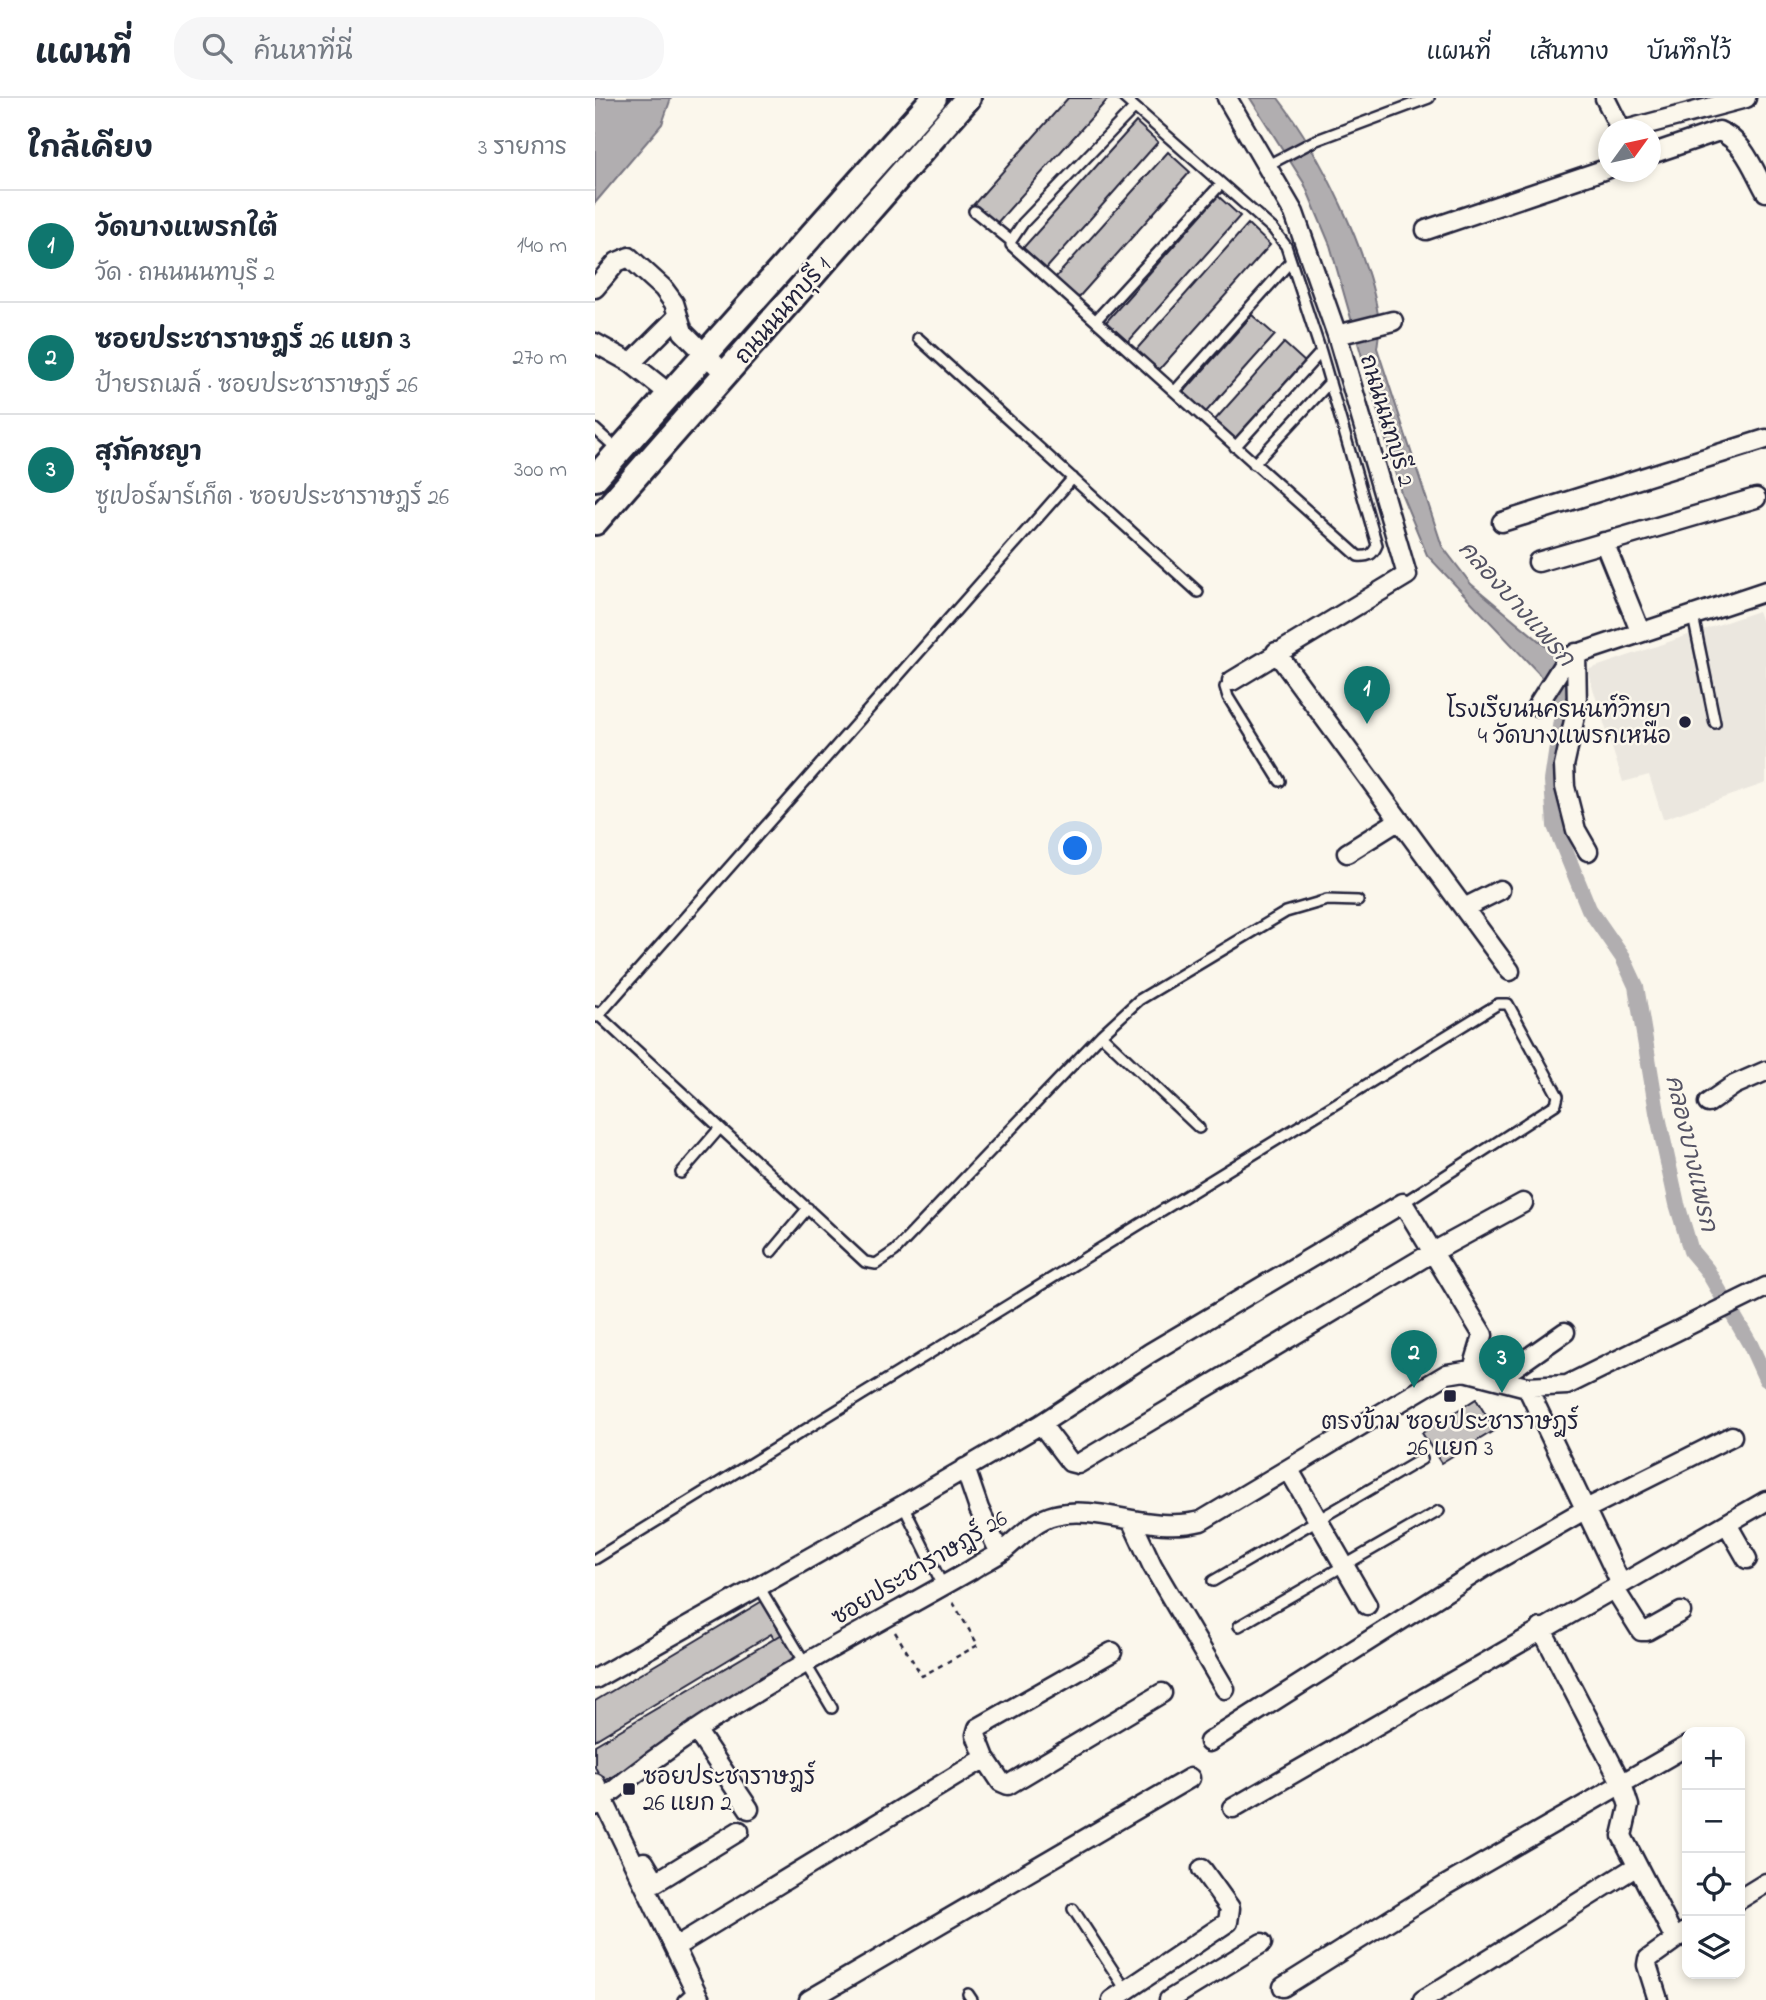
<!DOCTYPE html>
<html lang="th">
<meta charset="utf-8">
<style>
body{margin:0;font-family:"Indie Flower","Playpen Sans Thai",sans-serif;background:#f6f6f7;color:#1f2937}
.controls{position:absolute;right:21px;bottom:21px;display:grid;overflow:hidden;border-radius:14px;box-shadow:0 4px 10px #0003}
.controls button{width:63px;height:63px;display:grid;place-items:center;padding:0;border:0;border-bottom:2px solid #e0e1e3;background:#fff;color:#1f2937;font:35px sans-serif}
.compass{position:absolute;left:1003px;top:21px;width:63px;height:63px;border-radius:50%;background:#fff;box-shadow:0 4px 10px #0003;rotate:57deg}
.you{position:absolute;left:481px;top:751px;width:24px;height:24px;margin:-18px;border:5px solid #fff;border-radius:50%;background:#1a73e8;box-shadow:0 0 0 10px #1a73e833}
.badge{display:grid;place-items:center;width:46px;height:46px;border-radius:50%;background:#0f766e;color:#fff;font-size:23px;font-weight:700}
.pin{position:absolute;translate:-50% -58px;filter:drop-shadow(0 2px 4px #0008)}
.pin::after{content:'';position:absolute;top:37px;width:24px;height:21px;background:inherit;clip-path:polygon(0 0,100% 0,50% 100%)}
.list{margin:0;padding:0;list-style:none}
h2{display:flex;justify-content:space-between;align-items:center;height:91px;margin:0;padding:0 28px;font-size:30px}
h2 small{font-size:23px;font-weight:400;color:#747a83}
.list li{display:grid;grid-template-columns:46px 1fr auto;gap:21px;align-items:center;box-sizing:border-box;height:112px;padding:0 28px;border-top:2px solid #e0e1e3}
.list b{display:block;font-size:26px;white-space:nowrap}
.list p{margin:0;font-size:23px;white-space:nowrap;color:#747a83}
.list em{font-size:23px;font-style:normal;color:#747a83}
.icon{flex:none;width:38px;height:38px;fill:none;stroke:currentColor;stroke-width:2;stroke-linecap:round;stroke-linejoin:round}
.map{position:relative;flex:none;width:1171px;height:1902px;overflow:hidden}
header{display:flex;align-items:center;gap:42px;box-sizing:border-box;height:98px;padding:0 35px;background:#fff;border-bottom:2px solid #e0e1e3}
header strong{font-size:33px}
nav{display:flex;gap:38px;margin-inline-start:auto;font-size:24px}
.search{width:490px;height:63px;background:#f6f6f7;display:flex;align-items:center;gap:18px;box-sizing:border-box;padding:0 24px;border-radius:28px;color:#747a83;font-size:26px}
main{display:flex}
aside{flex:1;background:#fff}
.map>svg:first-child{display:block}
</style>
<header>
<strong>แผนที่</strong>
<div class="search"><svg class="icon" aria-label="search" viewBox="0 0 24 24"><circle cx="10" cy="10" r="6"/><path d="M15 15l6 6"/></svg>ค้นหาที่นี่</div>
<nav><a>แผนที่</a><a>เส้นทาง</a><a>บันทึกไว้</a></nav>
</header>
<main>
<aside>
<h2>ใกล้เคียง<small>3 รายการ</small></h2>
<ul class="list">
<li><span class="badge">1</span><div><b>วัดบางแพรกใต้</b><p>วัด · ถนนนนทบุรี 2</p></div><em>140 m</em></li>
<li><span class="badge">2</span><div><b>ซอยประชาราษฎร์ 26 แยก 3</b><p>ป้ายรถเมล์ · ซอยประชาราษฎร์ 26</p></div><em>270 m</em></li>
<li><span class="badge">3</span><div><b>สุภัคชญา</b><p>ซูเปอร์มาร์เก็ต · ซอยประชาราษฎร์ 26</p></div><em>300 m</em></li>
</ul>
</aside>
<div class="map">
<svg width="1171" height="1902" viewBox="0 0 1171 1902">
<rect width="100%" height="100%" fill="#fbf7ec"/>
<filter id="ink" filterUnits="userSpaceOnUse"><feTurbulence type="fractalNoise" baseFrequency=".0143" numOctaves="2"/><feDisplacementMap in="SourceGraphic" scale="14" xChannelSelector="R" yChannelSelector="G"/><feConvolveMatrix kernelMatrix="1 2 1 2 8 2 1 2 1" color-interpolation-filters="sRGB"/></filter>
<g filter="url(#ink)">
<path fill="#ebe7df" d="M1163 513 1171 535V685L1068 721 1054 677 1028 684 992 572Z"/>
<path fill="#b1aeb0" stroke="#787681" stroke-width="2" d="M0 0H76L67 26 0 105Z
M655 0H683C724 53 776 157 784 224 785 232 783 242 782 250L847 448 876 486 955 552 963 565 950 582 832 457 806 395 735 147 709 85Z"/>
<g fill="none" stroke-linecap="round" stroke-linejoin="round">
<path stroke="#b1aeb0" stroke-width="16" d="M951 571 966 587 969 602 957 683 960 728 994 811 1028 860 1041 888 1062 1014 1082 1106 1096 1153 1112 1172 1155 1246 1171 1281"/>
</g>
<path fill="#c6c2c0" stroke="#22223b" stroke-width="2" d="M473 0H514L401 126 379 106Z
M541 24 563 44 451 171 428 150Z
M573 54 595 74 483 200 460 180Z
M623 98 645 118 533 244 511 224Z
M653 126 675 147 563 273 540 253Z
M657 217 680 237 610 315 588 295Z
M689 245 711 265 642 343 619 323Z
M881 1301 900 1332 846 1365 827 1335Z
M169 1502 189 1535 179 1541 176 1536 0 1642V1603Z
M189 1535 207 1566 8 1684 0 1669V1647Z"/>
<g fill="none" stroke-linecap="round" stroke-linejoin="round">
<g stroke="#22223b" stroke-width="14">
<path id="lane" d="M671 68 719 43 834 0
M379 113 416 143V147L763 458C773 459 778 457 782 447L726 254 691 148 678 131 529 0
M416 143 428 125 539 10
M501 222 626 86
M323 240 603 494
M580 293 696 163
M0 331 22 351
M640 349 726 254
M659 366 735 284
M1098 518 1120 625
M637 583 630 589 633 599 685 683
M0 914 270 1164 281 1166 300 1153 506 937 544 902 691 814 732 802 763 803
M2 919 478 380
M506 937 604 1030
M86 1075 124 1031
M176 1154 213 1110
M308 1407 348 1488
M0 1461 903 906H913L963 998 961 1006 808 1105
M618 1483 827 1361
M165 1490 237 1610
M644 1528 844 1413
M478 1811 531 1892
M373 1896 377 1902
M88 1902 100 1891"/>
</g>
<g stroke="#22223b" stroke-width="23">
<path id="street" d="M632 0 699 115 742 237 812 477 637 583
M1010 0 1026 32
M1030 32 1151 0
M1056 56 1124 33C1149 43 1158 71 1171 94
M831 132 1014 70
M0 190 22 164 34 159 68 190 79 205 88 234 130 276
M742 237 798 223
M0 245 36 265 76 297
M36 265 83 218
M907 424 1171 341
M1009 444 1045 533
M943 464 1161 400
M681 554 915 873
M981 555 982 609 969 668 970 689 981 732 993 753
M942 608 973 559 1171 493
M752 755 803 723
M869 810 905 792
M1113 1005 1139 987 1171 973
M903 1281 970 1234
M932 1289 1026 1486
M446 1326 475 1364 483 1366 838 1154 928 1105
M370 1370 384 1411 405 1455
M694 1372 772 1507
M537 1424 557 1467 630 1591
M1132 1426 1152 1461
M1019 1490 1046 1533H1052L1086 1514
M946 1530 1027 1686 1034 1708 1027 1738 1080 1841
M0 1581 308 1407 446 1326 555 1255 808 1105 888 1237 877 1274
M101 1632 154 1711
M614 1644 893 1467 991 1411 1137 1338
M390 1660 381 1637 383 1630 517 1554
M0 1685 105 1902
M0 1708C113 1612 248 1545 376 1472 386 1465 398 1460 408 1453 424 1440 439 1422 460 1417 506 1406 554 1436 606 1423L852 1276 870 1273 932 1289 972 1287 1171 1189
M638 1710 1171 1403
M49 1764 61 1784 144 1733
M1145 1801 1171 1785
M80 1849 390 1660 406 1684 413 1687 567 1595
M688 1889 851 1787 1092 1648
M214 1902 595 1680
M517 1902 633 1824 635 1810 607 1771
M574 1902 667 1845
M828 1902 1042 1768
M1063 1902 1052 1867 1053 1861 1092 1833"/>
</g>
<g stroke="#22223b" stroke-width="30">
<path id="secondary" d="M0 380 339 0
M0 424 373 0"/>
</g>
<path stroke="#22223b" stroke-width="2.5" stroke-dasharray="5 5" stroke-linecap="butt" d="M300 1534 327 1578 383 1547 356 1501"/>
<use href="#lane" stroke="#fbf7ec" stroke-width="9"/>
<use href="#street" stroke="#fbf7ec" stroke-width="18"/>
<use href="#secondary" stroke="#fbf7ec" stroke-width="24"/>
</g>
</g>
<g fill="#22223b" stroke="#fbf7ec" stroke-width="2.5">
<circle cx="1090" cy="624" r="7"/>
<rect x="848" y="1291" width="14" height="14" rx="3.5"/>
<rect x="27" y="1684" width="14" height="14" rx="3.5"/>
</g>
<g text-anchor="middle" stroke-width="5" stroke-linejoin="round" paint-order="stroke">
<g font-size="23" fill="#22223b" stroke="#fbf7ec">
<text transform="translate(187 212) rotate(-49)" y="8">ถนนนนทบุรี 1</text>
<text transform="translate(793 322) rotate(73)" y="8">ถนนนนทบุรี 2</text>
<text transform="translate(324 1469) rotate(-31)" y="8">ซอยประชาราษฎร์ 26</text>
</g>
<g font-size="23" fill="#22223b" stroke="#fbf7ec" text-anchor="end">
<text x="1076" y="619">โรงเรียนนครนนท์วิทยา<tspan x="1076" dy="26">4 วัดบางแพรกเหนือ</tspan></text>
<text x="855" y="1331" text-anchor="middle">ตรงข้าม ซอยประชาราษฎร์<tspan x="855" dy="26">26 แยก 3</tspan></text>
<text x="48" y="1686" text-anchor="start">ซอยประชาราษฎร์<tspan x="48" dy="26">26 แยก 2</tspan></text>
</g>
<g font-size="24" font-style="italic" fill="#545364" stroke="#fbf7ec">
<text transform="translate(922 505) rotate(48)" y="8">คลองบางแพรก</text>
<text transform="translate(1097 1055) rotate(77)" y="8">คลองบางแพรก</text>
</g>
</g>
</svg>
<div class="controls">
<button>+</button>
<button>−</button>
<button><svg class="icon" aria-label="locate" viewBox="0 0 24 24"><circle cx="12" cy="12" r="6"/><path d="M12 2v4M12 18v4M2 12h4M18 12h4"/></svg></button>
<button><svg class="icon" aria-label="layers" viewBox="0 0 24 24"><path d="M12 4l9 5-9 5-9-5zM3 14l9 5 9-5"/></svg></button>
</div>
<svg class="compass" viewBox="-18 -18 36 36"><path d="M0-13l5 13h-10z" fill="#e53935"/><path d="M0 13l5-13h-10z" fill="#747a83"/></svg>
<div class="you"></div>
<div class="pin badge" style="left:772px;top:626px">1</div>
<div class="pin badge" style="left:819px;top:1290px">2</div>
<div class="pin badge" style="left:907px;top:1295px">3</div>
</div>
</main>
